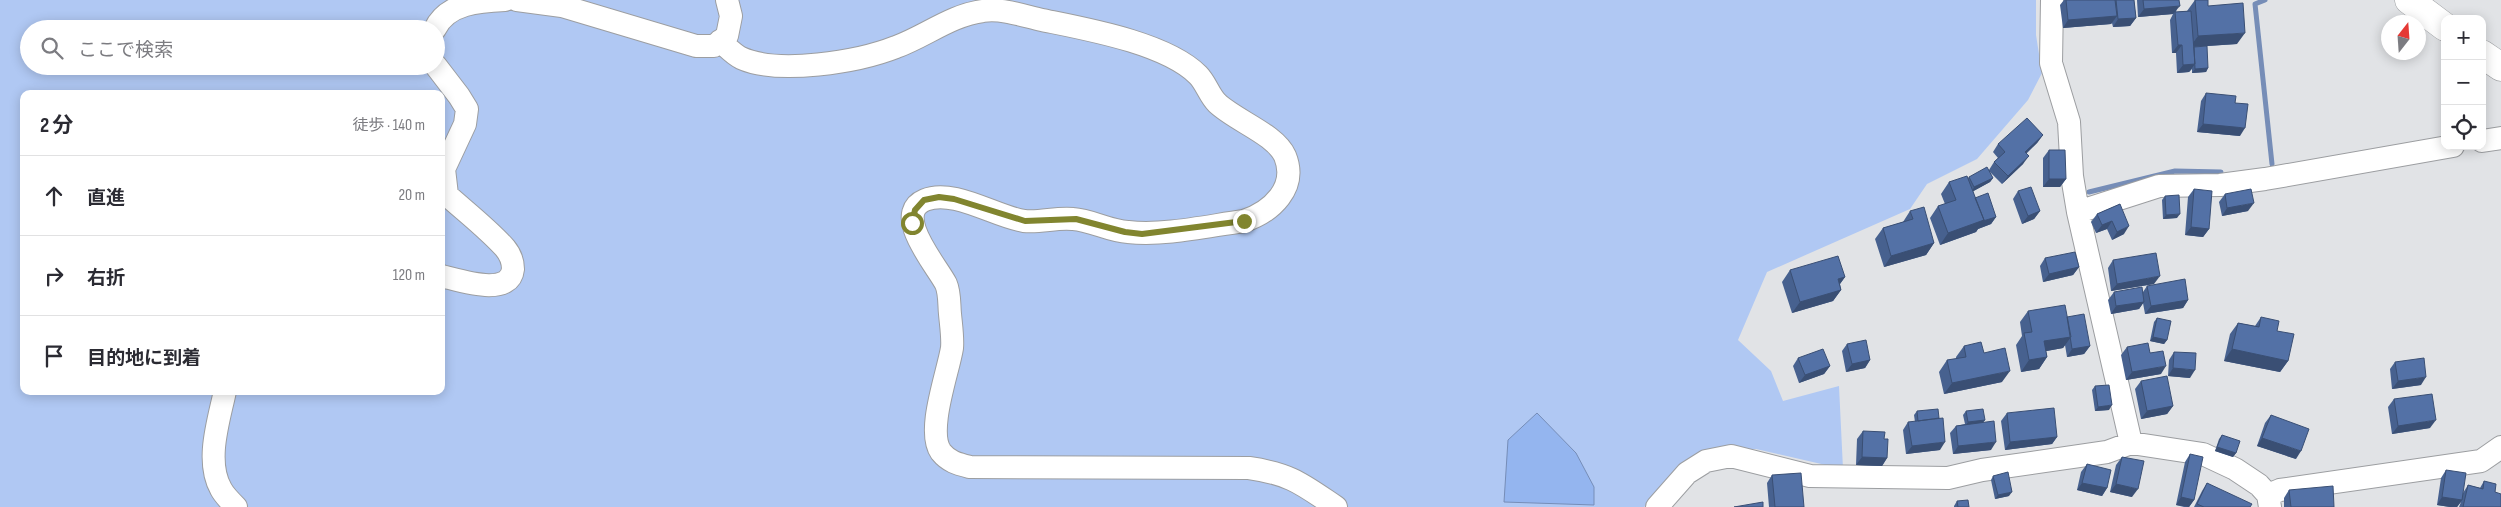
<!DOCTYPE html>
<html lang="ja">
<meta charset="utf-8">
<style>
body{margin:0;font-family:"Sofia Sans Condensed","Noto Sans JP",sans-serif;background:#f7f7f7;color:#2b2b33}
.controls{position:absolute;right:15px;top:15px;display:grid;overflow:hidden;border-radius:10px;box-shadow:0 2px 12px #0003}
.controls button{width:45px;height:45px;display:grid;place-items:center;padding:0;border:0;border-bottom:1px solid #e1e1e2;background:#fff;color:#2b2b33;font:25px sans-serif}
.compass{position:absolute;left:2381px;top:15px;width:45px;height:45px;border-radius:50%;background:#fff;box-shadow:0 2px 12px #0003;rotate:17deg}
.stop{position:absolute;width:15px;height:15px;margin:-11px;border:4px solid #81852f;border-radius:50%;background:#fff}
.stop.end{background:#81852f;border-color:#fff;box-shadow:0 1px 5px #0008}
.list{margin:0;padding:0;list-style:none}
h2{display:flex;justify-content:space-between;align-items:center;height:65px;margin:0;padding:0 20px;font-size:21px}
h2 small{font-size:16px;font-weight:400;color:#7c7c81}
.list li{display:grid;grid-template-columns:32px 1fr auto;gap:15px;align-items:center;box-sizing:border-box;height:80px;padding:0 20px;border-top:1px solid #e1e1e2}
.list b{display:block;font-size:19px;white-space:nowrap}
.list em{font-size:16px;font-style:normal;color:#7c7c81}
.icon{flex:none;width:28px;height:28px;fill:none;stroke:currentColor;stroke-width:2;stroke-linecap:round;stroke-linejoin:round}
.map{position:relative;flex:none;width:2501px;height:507px;overflow:hidden}
.search{position:absolute;background:#fff;box-shadow:0 2px 12px #0003;left:20px;top:20px;width:425px;height:55px;display:flex;align-items:center;gap:12px;box-sizing:border-box;padding:0 18px;border-radius:28px;color:#7c7c81;font-size:19px}
.panel{position:absolute;background:#fff;box-shadow:0 2px 12px #0003;left:20px;top:90px;width:425px;height:305px;border-radius:10px}
.map>svg:first-child{display:block}
</style>
<div class="map">
<svg width="2501" height="507" viewBox="0 0 2501 507">
<rect width="100%" height="100%" fill="#e1e3e6"/>
<path fill="#b0c8f3" fill-rule="evenodd" d="M0 0H2036V35L2042 73 2028 100 1977 159 1927 184 1910 209 1767 272 1738 340 1771 371 1783 401 1839 386 1843 469 1756 449H1706L1644 507H0ZM29 29H436V66H29ZM24 94H441V391H24Z"/>
<path fill="#94b5ef" stroke="#768db7" d="M1537 413 1576 453 1594 487V505L1504 502 1508 440Z"/>
<g fill="none" stroke-linecap="round" stroke-linejoin="round">
<path stroke="#768db7" stroke-width="5" d="M2265 0 2255 4 2272 164
M2089 192 2175 171 2221 172"/>
<g stroke="#9c9ea1" stroke-width="24">
<path id="minor" d="M517 0 562 6 696 46H714L727 36 731 16 727 0
M2052 0 2051 63 2069 122 2072 176 2078 212 2131 443
M435 29C447 3 480 1 505 0
M720 41C726 46 733 54 741 58 778 75 858 62 896 47 926 36 951 15 983 11 1002 8 1024 16 1042 20 1086 29 1166 43 1198 75 1206 83 1209 95 1217 103 1236 121 1275 134 1285 156 1298 188 1271 212 1244 221 1207 226 1165 236 1128 232 1109 231 1091 220 1073 219 1057 217 1040 223 1024 221 996 217 953 188 925 200 891 214 937 266 946 284 950 293 949 305 950 314 951 325 953 338 952 348 948 373 926 431 941 452 949 462 958 464 970 467L1249 468C1291 474 1302 484 1336 507
M436 66 459 96 467 109 465 124 444 169 447 195C466 212 488 229 505 248 510 254 513 261 513 269 510 298 459 280 441 276
M2482 141 2501 138
M2078 212 2159 186 2220 185 2265 179 2453 146
M225 391C219 420 205 461 221 489 224 495 231 502 236 507
M2268 495 2280 490 2481 461 2501 447
M1657 507 1687 473 1706 461 1731 456 1810 476 1948 478 1982 470 2107 452 2131 443 2203 454 2235 469 2259 485 2268 495 2270 507"/>
</g>
<g stroke="#9c9ea1" stroke-width="29">
<path id="major" d="M2409 0 2445 27
M2482 54 2501 67"/>
</g>
<use href="#minor" stroke="#fff" stroke-width="22"/>
<use href="#major" stroke="#fff" stroke-width="28"/>
</g>
<path fill="#47618f" d="M2064 0H2134L2136 18 2130 26 2113 27 2112 23 2111 24 2063 28 2060 5Z
M2137 0H2179L2176 12 2187 11 2195 0 2208 6 2237 44 2194 47 2208 68 2206 72 2192 73V69L2189 72 2177 73 2176 53H2172L2170 20 2173 14 2138 17Z
M2206 93 2235 103 2240 136 2197 132 2201 101Z
M2043 135 2037 143 2026 154 2023 164 2002 184 1989 171 1993 178 1990 182 1973 191 1975 198 1996 217 1991 224 1978 229 1976 232 1940 245 1930 218 1938 206 1945 204 1941 194 1949 182 1968 178 1969 177 1989 170 1994 162 1998 158 1993 152 1998 144Z
M2049 150 2066 179 2060 187H2043V158Z
M2194 189 2209 229 2203 237 2185 235 2188 197Z
M2018 191 2040 211 2034 219 2022 224 2013 199Z
M2225 194 2248 211 2222 216 2219 202Z
M2165 196 2177 218 2163 219 2162 200Z
M2120 204 2124 234 2112 240 2107 229 2096 233 2091 222 2097 214Z
M1910 211 1934 243 1926 255 1884 267 1875 239 1883 228 1903 222Z
M2045 258 2079 267 2073 275 2043 282 2040 266Z
M2113 260 2154 284 2111 291 2108 268Z
M1790 270 1845 277 1840 284 1841 290 1833 301 1792 313 1782 282Z
M2147 286 2188 300 2183 308 2145 314 2143 303 2139 309 2111 314 2108 300 2114 292H2143Z
M2028 311 2067 317 2090 346 2084 354 2067 357 2065 345 2063 348 2046 351 2047 357 2039 369 2021 372 2016 345 2022 336 2020 322Z
M2261 317 2288 361 2280 372 2224 361 2230 334 2238 323 2255 326Z
M2157 318 2167 340 2164 344 2150 341 2154 322Z
M1847 344 1870 360 1865 368 1846 372 1842 351Z
M1964 346 1984 353 2002 382 1944 394 1939 372 1947 360 1956 359V357Z
M2127 347 2150 353 2161 374 2126 380 2121 355Z
M2174 352 2190 378 2168 376 2169 360Z
M1798 358 1830 366 1824 374 1799 383 1793 366Z
M2395 362 2421 385 2392 389 2390 369Z
M2141 381 2173 406 2167 414 2141 419 2135 389Z
M2095 386 2109 410 2095 411 2092 390Z
M2394 399 2430 428 2392 434 2388 407Z
M1917 411 1940 450 1906 454 1903 430 1908 422H1915L1914 415Z
M1966 411 1985 420 1983 422 1991 450 1953 454 1950 433 1956 426 1965 424 1963 415Z
M2007 413 2057 437 2052 444 2005 450 2001 421Z
M2271 415 2296 459 2257 446 2265 423Z
M1863 431 1884 439 1887 458 1882 466 1856 465 1857 439Z
M2222 435 2236 453 2233 457 2215 451 2219 439Z
M2190 454 2194 500 2189 507H2184L2176 505 2185 462Z
M2122 457 2132 497 2110 492 2116 465Z
M2087 464 2107 488 2102 496 2077 490 2081 472Z
M2446 470 2463 493 2468 485 2480 488 2484 481 2495 492 2501 507H2459L2461 502 2457 507H2450L2437 505 2441 478Z
M1772 475 1804 507H1769L1767 483Z
M1993 476 2009 496 1995 499 1991 480Z
M2207 483 2250 507H2194L2202 491Z
M2289 490 2334 507H2284V498Z
M1957 501 1969 507H1954V506Z"/>
<path fill="#3a4f74" d="M2180 6 2173 14 2138 17 2144 9Z
M2117 16 2111 24 2063 28 2068 20Z
M2136 18 2130 26 2113 27 2118 19Z
M2245 33 2237 44 2190 47 2198 36Z
M2178 45H2182L2176 53H2172Z
M2195 64 2189 72 2177 73 2183 65Z
M2208 68 2206 72 2192 73 2195 69Z
M2203 124 2245 128 2240 136 2197 132Z
M2043 135 2037 143 2019 160 2025 152Z
M2029 156 2023 164 2002 184 2008 176Z
M1993 178 1990 182 1972 192 1974 187Z
M2049 179H2066L2060 187H2043Z
M2254 203 2248 211 2222 216 2227 208Z
M2040 211 2034 219 2022 224 2028 216Z
M2180 214 2177 218 2163 219 2166 215Z
M1996 217 1991 224 1978 229 1983 221Z
M1984 220 1976 232 1940 245 1948 233Z
M2112 221 2107 229 2096 233 2102 225Z
M2129 226 2124 234 2112 240 2117 232Z
M2191 227 2209 229 2203 237 2185 235Z
M1934 243 1926 255 1884 267 1891 256Z
M2079 267 2073 275 2043 282 2049 274Z
M2160 276 2154 284 2111 291 2117 284Z
M1845 277 1837 288 1838 279Z
M1841 290 1833 301 1792 313 1800 302Z
M2188 300 2183 308 2145 314 2151 306Z
M2144 302 2139 309 2111 314 2116 306Z
M2071 337 2063 348 2036 353 2044 341Z
M2153 337 2167 340 2164 344 2150 341Z
M2090 346 2084 354 2067 357 2072 349Z
M2232 349 2288 361 2280 372 2224 361Z
M2047 357 2039 369 2021 372 2029 360Z
M1870 360 1865 368 1846 372 1852 364Z
M1830 366 1824 374 1799 383 1805 375Z
M2166 366 2161 374 2126 380 2132 372Z
M2173 368 2195 370 2190 378 2168 376Z
M2010 371 2002 382 1944 394 1952 383Z
M2426 377 2421 385 2392 389 2398 381Z
M2112 405 2109 410 2095 411 2098 407Z
M2173 406 2167 414 2141 419 2147 411Z
M1985 420 1982 424 1965 426 1968 422Z
M2436 420 2430 428 2392 434 2398 426Z
M2057 437 2052 444 2005 450 2010 442Z
M2262 438 2301 451 2296 459 2257 446Z
M1945 442 1940 450 1906 454 1912 446Z
M1996 442 1991 450 1953 454 1958 446Z
M2217 447 2236 453 2233 457 2215 451Z
M1862 457 1887 458 1882 466 1856 465Z
M2082 483 2107 488 2102 496 2077 490Z
M2116 484 2138 489 2132 497 2110 492Z
M2012 492 2009 496 1995 499 1998 495Z
M2181 497 2194 500 2189 507 2176 505Z
M2442 497 2462 500 2457 507H2450L2437 505Z"/>
<path fill="#5371a6" stroke="#3a4f74" d="M2066 0H2115L2117 16 2068 20Z
M2116 0H2134L2136 18 2118 19Z
M2143 0H2179L2180 6 2144 9Z
M2195 0H2208V6L2243 3 2245 33 2198 36Z
M2191 11 2195 64 2183 65 2182 45H2178L2175 12Z
M2207 46 2208 68 2195 69 2194 47Z
M2206 93 2236 96 2235 103 2248 104 2245 128 2203 124Z
M2027 118 2043 135 2025 152 2029 156 2008 176 1994 162 2005 152 1998 144Z
M2049 150H2065L2066 179H2049Z
M1987 167 1993 178 1974 187 1969 177Z
M1967 176 1984 220 1948 233 1938 206 1956 200 1949 182Z
M2031 187 2040 211 2028 216 2018 191Z
M2194 189 2212 191 2209 229 2191 227Z
M2251 189 2254 203 2227 208 2225 194Z
M1988 193 1996 217 1983 221 1984 220 1975 198Z
M2179 195 2180 214 2166 215 2165 196Z
M2120 204 2129 226 2117 232 2112 221 2102 225 2097 214Z
M1924 207 1934 243 1891 256 1883 228 1913 219 1910 211Z
M2075 252 2079 267 2049 274 2045 258Z
M2156 253 2160 276 2117 284 2113 260Z
M1838 256 1845 277 1838 279 1841 290 1800 302 1790 270Z
M2185 279 2188 300 2151 306 2147 286Z
M2142 287 2144 302 2116 306 2114 292Z
M2065 305 2071 337 2044 341 2047 357 2029 360 2024 333 2032 332 2028 311Z
M2084 314 2090 346 2072 349 2067 317Z
M2261 317 2279 321 2277 331 2294 334 2288 361 2232 349 2238 323 2259 327Z
M2157 318 2171 321 2167 340 2153 337Z
M1866 340 1870 360 1852 364 1847 344Z
M1981 342 1984 353 2005 348 2010 371 1952 383 1947 360 1966 357 1964 346Z
M2148 343 2150 353 2163 351 2166 366 2132 372 2127 347Z
M1823 349 1830 366 1805 375 1798 358Z
M2174 352 2196 353 2195 370 2173 368Z
M2424 358 2426 377 2398 381 2395 362Z
M2167 376 2173 406 2147 411 2141 381Z
M2109 385 2112 405 2098 407 2095 386Z
M2432 394 2436 420 2398 426 2394 399Z
M2054 408 2057 437 2010 442 2007 413Z
M1938 409 1939 418 1918 421 1917 411Z
M1983 409 1985 420 1968 422 1966 411Z
M2271 415 2309 429 2301 451 2262 438Z
M1943 418 1945 442 1912 446 1908 422Z
M1994 421 1996 442 1958 446 1956 426Z
M1863 431 1885 432 1884 439H1888L1887 458 1862 457Z
M2222 435 2240 441 2236 453 2217 447Z
M2190 454 2203 457 2194 500 2181 497Z
M2122 457 2144 461 2138 489 2116 484Z
M2087 464 2111 470 2107 488 2082 483Z
M2446 470 2466 473 2462 500 2442 497Z
M2008 472 2012 492 1998 495 1993 476Z
M1801 473 1804 507H1775L1772 475Z
M2484 481 2496 484 2495 492 2501 494V507H2463L2468 485 2483 489Z
M2207 483 2252 504 2250 507H2204L2197 504Z
M2333 486 2334 507H2291L2289 490Z
M1968 500 1969 507H1958L1957 501Z
M1763 502V507H1734Z"/>
<g fill="none" stroke-linecap="round" stroke-linejoin="round">
<path stroke="#81852f" stroke-width="6" d="M912 223 915 210 924 200 939 197 954 199 1025 221 1076 219 1125 232 1142 234 1244 221"/>
</g>
</svg>
<div class="controls">
<button>+</button>
<button>−</button>
<button><svg class="icon" aria-label="locate" viewBox="0 0 24 24"><circle cx="12" cy="12" r="6"/><path d="M12 2v4M12 18v4M2 12h4M18 12h4"/></svg></button>
</div>
<svg class="compass" viewBox="-18 -18 36 36"><path d="M0-13l5 13h-10z" fill="#e53935"/><path d="M0 13l5-13h-10z" fill="#7c7c81"/></svg>
<div class="stop" style="left:912px;top:223px"></div>
<div class="stop end" style="left:1244px;top:221px"></div>
<div class="search"><svg class="icon" aria-label="search" viewBox="0 0 24 24"><circle cx="10" cy="10" r="6"/><path d="M15 15l6 6"/></svg>ここで検索</div>
<section class="panel">
<h2>2 分<small>徒歩 · 140 m</small></h2>
<ul class="list">
<li><svg class="icon" aria-label="ahead" viewBox="0 0 24 24"><path d="M12 20V5M6 11l6-6 6 6"/></svg><div><b>直進</b></div><em>20 m</em></li>
<li><svg class="icon" aria-label="right" viewBox="0 0 24 24"><path d="M7 20v-9h11M14 6l5 5-5 5"/></svg><div><b>右折</b></div><em>120 m</em></li>
<li><svg class="icon" aria-label="arrive" viewBox="0 0 24 24"><path d="M6 21V4h12l-3 4 3 4H6"/></svg><div><b>目的地に到着</b></div></li>
</ul>
</section>
</div>
